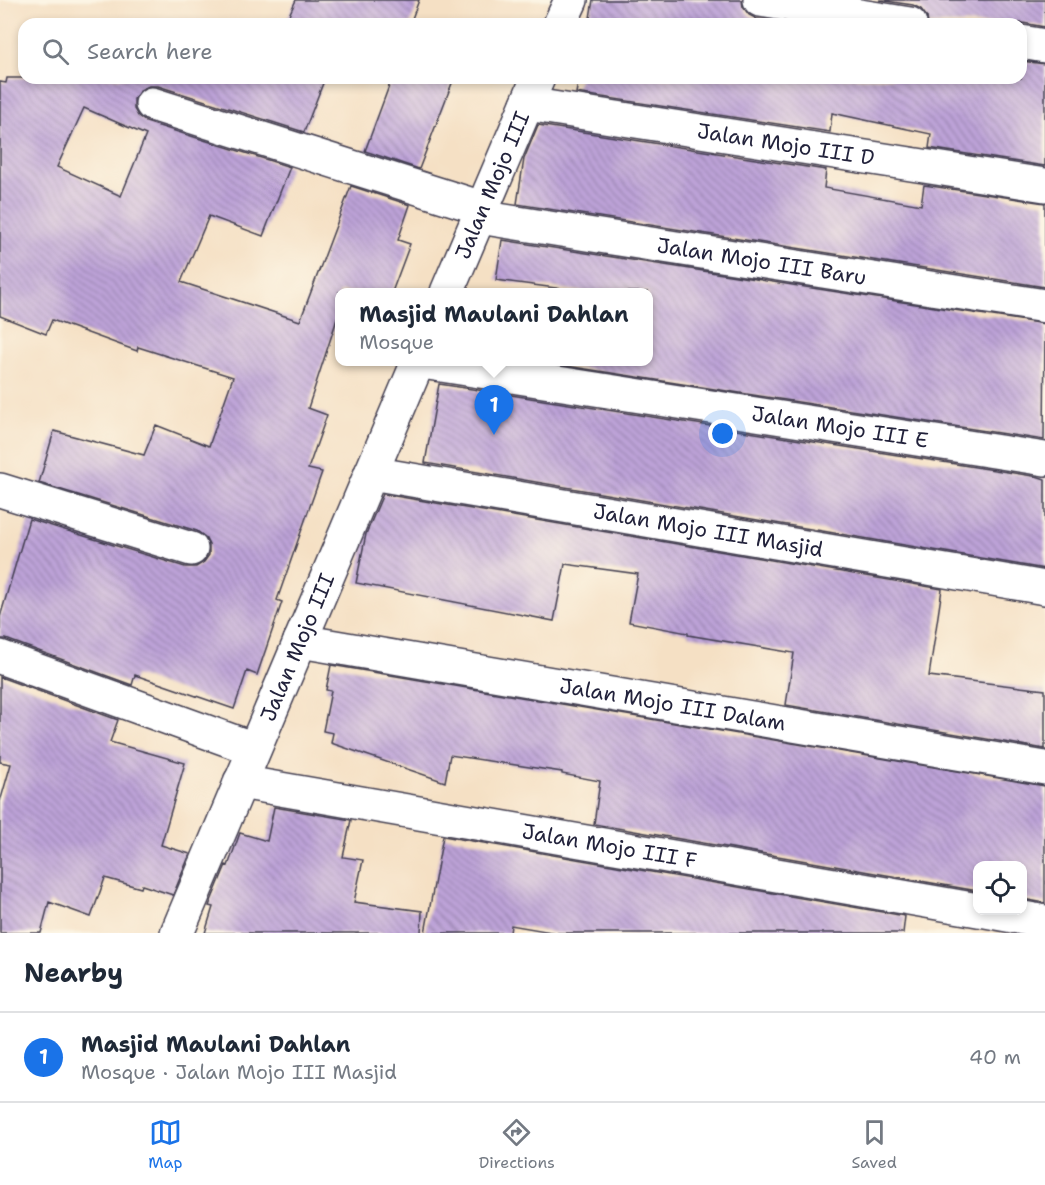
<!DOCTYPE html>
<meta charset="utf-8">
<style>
body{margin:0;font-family:"Shantell Sans",sans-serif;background:#f2f2f3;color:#1f2937}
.controls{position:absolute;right:18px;bottom:18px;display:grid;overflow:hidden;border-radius:12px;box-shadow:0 3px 9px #0003}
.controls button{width:54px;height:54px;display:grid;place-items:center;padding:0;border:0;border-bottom:2px solid #e0e1e3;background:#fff;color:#1f2937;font:30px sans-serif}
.you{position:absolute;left:723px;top:434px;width:21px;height:21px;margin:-15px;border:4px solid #fff;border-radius:50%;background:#1a73e8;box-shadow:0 0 0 9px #1a73e833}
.badge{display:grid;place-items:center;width:39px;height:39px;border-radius:50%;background:#1a73e8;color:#fff;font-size:20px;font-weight:700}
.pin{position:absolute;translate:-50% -50px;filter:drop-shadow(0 2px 3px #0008)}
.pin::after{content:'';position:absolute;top:32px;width:21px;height:18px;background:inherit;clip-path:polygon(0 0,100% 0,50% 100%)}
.popup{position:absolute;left:335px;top:288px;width:318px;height:78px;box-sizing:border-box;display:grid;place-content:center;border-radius:12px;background:#fff;filter:drop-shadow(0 2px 4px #0005);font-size:20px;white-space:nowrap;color:#747a83}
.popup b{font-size:22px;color:#1f2937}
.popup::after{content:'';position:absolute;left:50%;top:100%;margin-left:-12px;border:12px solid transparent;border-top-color:#fff}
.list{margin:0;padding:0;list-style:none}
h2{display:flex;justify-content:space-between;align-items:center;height:78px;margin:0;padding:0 24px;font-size:26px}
h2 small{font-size:20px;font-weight:400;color:#747a83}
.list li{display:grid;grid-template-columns:39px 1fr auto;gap:18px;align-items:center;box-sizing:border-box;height:90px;padding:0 24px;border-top:2px solid #e0e1e3}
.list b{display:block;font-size:22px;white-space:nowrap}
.list p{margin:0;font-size:20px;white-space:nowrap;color:#747a83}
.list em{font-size:20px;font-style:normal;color:#747a83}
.icon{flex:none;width:33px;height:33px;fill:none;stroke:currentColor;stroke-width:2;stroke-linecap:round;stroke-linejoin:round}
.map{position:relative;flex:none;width:1045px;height:933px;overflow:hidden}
.search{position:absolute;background:#fff;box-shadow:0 3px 9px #0003;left:18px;right:18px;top:18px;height:66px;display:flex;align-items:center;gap:15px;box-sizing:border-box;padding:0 21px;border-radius:18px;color:#747a83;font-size:22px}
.sheet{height:168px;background:#fff}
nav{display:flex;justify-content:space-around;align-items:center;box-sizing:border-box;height:84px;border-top:2px solid #e0e1e3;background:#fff;font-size:16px;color:#747a83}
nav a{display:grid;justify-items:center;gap:3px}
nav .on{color:#1a73e8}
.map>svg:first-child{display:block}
</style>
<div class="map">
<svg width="1045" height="933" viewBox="0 0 1045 933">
<defs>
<pattern id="building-back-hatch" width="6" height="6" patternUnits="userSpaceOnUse" patternTransform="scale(1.5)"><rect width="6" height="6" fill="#bda3d8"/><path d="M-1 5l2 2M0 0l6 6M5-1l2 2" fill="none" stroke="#9984b0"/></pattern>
</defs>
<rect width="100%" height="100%" fill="#fcf5e5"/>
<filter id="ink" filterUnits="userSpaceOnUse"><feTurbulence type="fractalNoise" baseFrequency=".0167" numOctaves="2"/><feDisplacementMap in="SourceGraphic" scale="12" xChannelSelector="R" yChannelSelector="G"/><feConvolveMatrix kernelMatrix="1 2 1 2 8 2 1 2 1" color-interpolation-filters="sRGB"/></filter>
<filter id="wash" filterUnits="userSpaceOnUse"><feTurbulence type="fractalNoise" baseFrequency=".008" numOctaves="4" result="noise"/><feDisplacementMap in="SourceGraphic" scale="24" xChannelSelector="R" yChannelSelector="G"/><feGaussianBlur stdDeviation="1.35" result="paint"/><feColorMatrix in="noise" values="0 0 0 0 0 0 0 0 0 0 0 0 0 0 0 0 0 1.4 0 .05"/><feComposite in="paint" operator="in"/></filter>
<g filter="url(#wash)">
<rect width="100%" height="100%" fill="#f5e0c4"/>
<g id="blocks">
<path fill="url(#building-back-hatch)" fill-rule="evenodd" d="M296 0H419L410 24H285Z
M593 0H742L743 7 749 15 757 19 791 24H589Z
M879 0H1045V27L1023 23 928 24 927 17 921 9 913 5Z
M1021 61 1045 64V166L929 148 931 134 832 113 830 132 576 93 579 78H1021Z
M7 78H325L304 132 158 86H149L140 90 134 99V109L138 116 146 122 290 167 263 236 209 216 181 282 300 321 351 186 410 205 398 240 410 244 392 292H339V313L308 408 327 415 308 469 322 472 277 600 282 602 257 675 247 671 234 709 135 675 132 685 6 639H0V617L29 519 185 567H196L204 562 209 555V545L205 537 197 531 39 483 54 431 144 455 156 425 209 446 233 377 138 347 137 351 52 320 46 334 0 316V82L6 83ZM84 108 146 135 121 196 57 167Z
M392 78H454L419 169 365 151Z
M538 125 826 170 824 188 921 205 924 185 1045 203V287L517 204 524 159Z
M502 240 1045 324 1044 440 541 362H648V292H586L496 280Z
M439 384 1039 477 1045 479V569L425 463Z
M383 494 942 589 929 676 1045 690V749L786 705 794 653 688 635V633L629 622 638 574 565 564 554 621 356 583 366 534Z
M331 665 1045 786V903L1023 899V866H978V891L594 824 600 781 562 774V772L450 755 445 782 331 743 333 733 323 731 331 691 326 690Z
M0 677 118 720 110 742 185 763 161 845 190 854 173 895 142 885 141 888 105 878 91 917 49 902 41 933H0V802L11 764 0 762Z
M274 807 351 820 343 857 363 860 354 902 422 911 421 933H205L213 907 209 906 226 865 228 866 240 833 267 841Z
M443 836 905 916 903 933H557L511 925 510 933H425Z"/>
</g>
</g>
<g filter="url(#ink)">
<use href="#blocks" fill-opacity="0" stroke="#423e50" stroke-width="1.5"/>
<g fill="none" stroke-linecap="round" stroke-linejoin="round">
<g stroke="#423e50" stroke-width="36">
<g id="minor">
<path d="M760 0 910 24"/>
<path d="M560 24 571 0"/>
<path d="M1021 42 1045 46"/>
<path d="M152 104 482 208"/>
<path id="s1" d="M527 104 1045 185"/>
<path id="s2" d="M479 217 1045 306"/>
<path id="s3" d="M447 292 538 78"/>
<path id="s4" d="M422 362 1045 459"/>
<path id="s5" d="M371 473 1045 588"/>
<path d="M0 490 191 549"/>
<path id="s6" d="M300 641 1045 768"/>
<path d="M0 657 254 749"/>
<path id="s7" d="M240 782 978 910"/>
<path d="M980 910 1045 922"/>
<path id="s8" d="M177 933 418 362"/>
</g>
</g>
<use href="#minor" stroke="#fff" stroke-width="33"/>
</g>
</g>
<g text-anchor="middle" stroke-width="5" stroke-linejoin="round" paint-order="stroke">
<g font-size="21" fill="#22223b" stroke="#fcf5e5">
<text dy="7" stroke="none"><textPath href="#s1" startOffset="262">Jalan Mojo III D</textPath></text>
<text dy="7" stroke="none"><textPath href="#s3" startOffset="116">Jalan Mojo III</textPath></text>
<text dy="7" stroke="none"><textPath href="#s2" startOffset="286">Jalan Mojo III Baru</textPath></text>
<text dy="7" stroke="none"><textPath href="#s4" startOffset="423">Jalan Mojo III E</textPath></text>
<text dy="7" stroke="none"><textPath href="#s5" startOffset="342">Jalan Mojo III Masjid</textPath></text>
<text dy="7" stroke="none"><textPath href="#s8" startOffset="310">Jalan Mojo III</textPath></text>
<text dy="7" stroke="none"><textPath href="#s6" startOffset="378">Jalan Mojo III Dalam</textPath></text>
<text dy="7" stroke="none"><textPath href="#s7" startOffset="375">Jalan Mojo III F</textPath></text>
</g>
</g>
</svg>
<div class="controls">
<button><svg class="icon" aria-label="locate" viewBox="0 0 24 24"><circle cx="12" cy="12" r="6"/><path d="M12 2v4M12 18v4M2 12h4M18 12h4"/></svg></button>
</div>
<div class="you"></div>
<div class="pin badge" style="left:494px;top:435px">1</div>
<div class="popup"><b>Masjid Maulani Dahlan</b>Mosque</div>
<div class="search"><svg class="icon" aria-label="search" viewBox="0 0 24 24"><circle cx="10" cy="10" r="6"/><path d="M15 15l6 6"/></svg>Search here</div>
</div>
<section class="sheet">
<h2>Nearby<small></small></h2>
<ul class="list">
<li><span class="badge">1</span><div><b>Masjid Maulani Dahlan</b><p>Mosque · Jalan Mojo III Masjid</p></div><em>40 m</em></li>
</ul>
</section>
<nav>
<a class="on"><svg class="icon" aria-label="map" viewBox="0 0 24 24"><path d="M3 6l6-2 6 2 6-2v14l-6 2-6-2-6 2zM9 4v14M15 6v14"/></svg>Map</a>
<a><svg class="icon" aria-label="directions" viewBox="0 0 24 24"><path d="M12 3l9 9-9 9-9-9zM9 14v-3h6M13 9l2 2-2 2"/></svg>Directions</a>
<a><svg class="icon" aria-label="saved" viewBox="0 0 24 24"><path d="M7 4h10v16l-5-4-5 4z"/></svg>Saved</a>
</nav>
